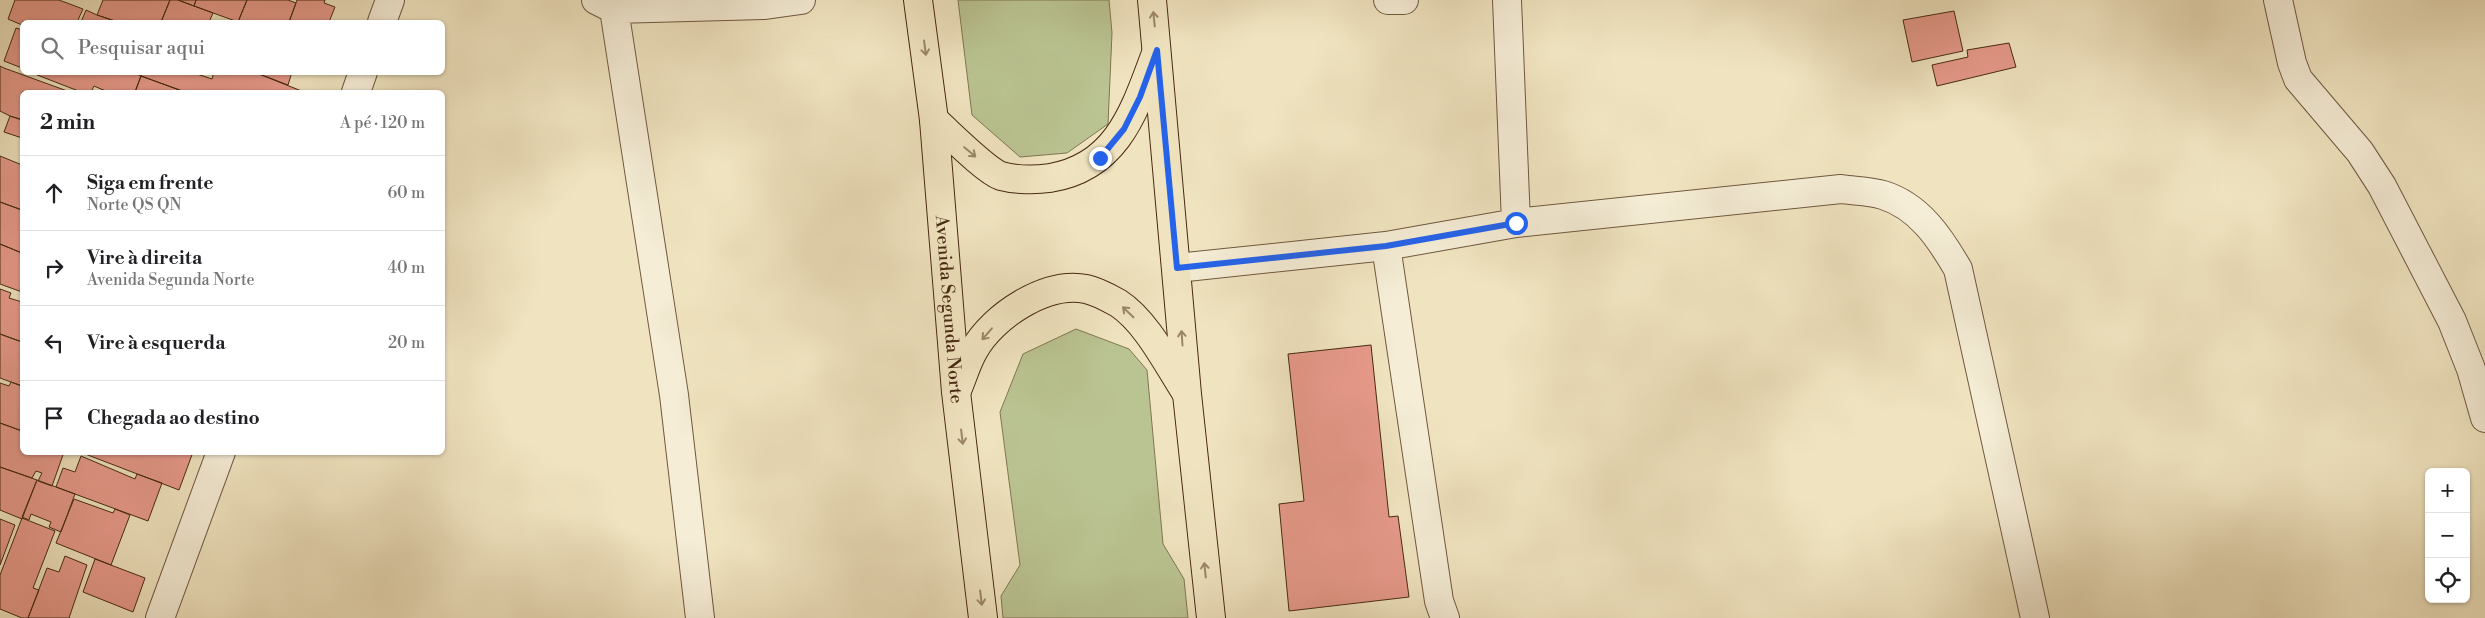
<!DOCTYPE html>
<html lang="pt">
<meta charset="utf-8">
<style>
body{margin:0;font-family:"Libre Bodoni",serif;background:#f2f2f2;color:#202124}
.controls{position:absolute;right:15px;bottom:15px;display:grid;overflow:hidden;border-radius:8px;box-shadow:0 1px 4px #0004}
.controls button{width:45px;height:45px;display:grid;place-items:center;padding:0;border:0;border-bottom:1px solid #e0e0e0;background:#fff;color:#202124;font:25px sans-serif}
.stop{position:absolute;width:15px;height:15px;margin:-11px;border:4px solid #2563eb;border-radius:50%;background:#fff}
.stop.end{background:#2563eb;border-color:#fff;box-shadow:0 1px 5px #0008}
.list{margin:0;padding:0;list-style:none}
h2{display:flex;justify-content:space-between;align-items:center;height:65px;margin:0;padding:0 20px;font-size:21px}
h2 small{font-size:16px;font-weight:400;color:#757577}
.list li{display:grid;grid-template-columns:32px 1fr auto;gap:15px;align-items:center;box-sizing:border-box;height:75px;padding:0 20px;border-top:1px solid #e0e0e0}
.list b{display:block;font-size:19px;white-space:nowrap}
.list p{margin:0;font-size:16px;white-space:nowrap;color:#757577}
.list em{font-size:16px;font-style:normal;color:#757577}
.icon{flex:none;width:28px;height:28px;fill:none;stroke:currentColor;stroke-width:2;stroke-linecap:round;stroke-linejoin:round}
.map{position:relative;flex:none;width:2485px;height:618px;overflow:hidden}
.search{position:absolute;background:#fff;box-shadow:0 1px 4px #0004;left:20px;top:20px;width:425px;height:55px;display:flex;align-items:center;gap:12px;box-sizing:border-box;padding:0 18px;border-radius:8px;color:#757577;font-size:19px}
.panel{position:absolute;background:#fff;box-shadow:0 1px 4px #0004;left:20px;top:90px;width:425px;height:365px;border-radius:8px}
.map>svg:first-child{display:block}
</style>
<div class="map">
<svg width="2485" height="618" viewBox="0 0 2485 618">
<rect width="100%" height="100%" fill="#f0e4c0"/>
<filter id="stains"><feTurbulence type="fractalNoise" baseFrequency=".004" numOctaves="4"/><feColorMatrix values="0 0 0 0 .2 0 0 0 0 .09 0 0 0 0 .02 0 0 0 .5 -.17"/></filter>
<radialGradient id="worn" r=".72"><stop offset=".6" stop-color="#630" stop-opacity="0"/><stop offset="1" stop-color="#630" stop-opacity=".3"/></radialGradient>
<path fill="#bac492" stroke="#807652" d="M958 0H1109L1112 33 1108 124 1067 153 1020 157 972 115Z
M1076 329 1129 349 1147 370 1163 544 1184 579 1188 618H1003L1001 596 1020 565 1000 412 1023 354Z"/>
<path fill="#e79a8b" stroke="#472913" d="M15 0H59L83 9 77 22H22V25L8 19Z
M103 0H170L161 22H118L97 15Z
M170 0H178L213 13 209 22H161Z
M178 0H196L194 6Z
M196 0H247L238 22 194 6Z
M247 0H288L296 3 289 22H238Z
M297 0H325L324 3 335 7 329 22H289Z
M86 10 97 15 118 22H81Z
M1954 11 1963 51 1912 62 1903 20Z
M16 28 22 30V68L4 61Z
M2009 43 2016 67 1937 86 1932 65 1968 57 1967 50Z
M0 66 4 68 70 92H22V114L20 119 10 116 0 111Z
M132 72 141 76 135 92H108L94 86 91 92H81L32 73Z
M143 72H198L197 74 212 79 214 72H254L304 92H185L141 76Z
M254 72H292L288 85Z
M141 76 185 92H135Z
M10 116 22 120V138L4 132Z
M0 156 22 165V210L0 202Z
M0 202 22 210V253L0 244Z
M0 244 22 253V292L0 284Z
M0 289 11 293 9 298 22 302V342L0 334Z
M0 334 22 342V386L0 378Z
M1371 345 1389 517 1398 516 1409 597 1289 611 1279 504 1304 501 1288 354Z
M11 382 22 386V431L0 423V383L9 386Z
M0 423 22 431V452H64L52 486 38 481 42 473 36 471 32 478 0 467Z
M80 452H193L179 490Z
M81 456 135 479 137 474 162 483 148 521 56 487 63 468 75 472Z
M0 467 37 480 22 519 0 510Z
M37 480 75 494 61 532 49 527 51 522 31 514 29 520 22 517Z
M74 499 113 513 115 509 130 515 111 565 56 543Z
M22 518 55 531 33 588 39 590 28 618H22L0 609V575Z
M0 519 15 525 0 565Z
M65 556 87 565 69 618H28L47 568 59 572Z
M95 559 145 578 133 612 83 592Z"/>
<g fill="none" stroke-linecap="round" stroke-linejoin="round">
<g stroke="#71583e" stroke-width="30">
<path id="minor" d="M596 0 614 9 765 5 801 0
M1388 0H1404
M1507 0 1516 223
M2278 0 2292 63 2298 79 2360 152 2382 186 2452 321 2471 369 2485 418
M614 9 674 395 700 618
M382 22 390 0
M356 92 363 72
M1386 246 1439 601 1445 618
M1177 268 1386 246 1516 223 1841 189C1854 191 1870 191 1883 195 1919 206 1940 238 1958 269L2035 618
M160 618 221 452"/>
</g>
<g stroke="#472913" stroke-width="30">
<g id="major">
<path id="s1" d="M918 0 934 120 956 392 983 618"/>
<path d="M1152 0 1187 394 1211 618"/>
<path d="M934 120C948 132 985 170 1001 176 1016 180 1036 180 1050 178 1117 167 1134 112 1155 56"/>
<path d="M958 388C963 376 967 362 974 350 993 316 1046 281 1086 289 1096 291 1109 298 1118 303 1146 321 1167 363 1185 391"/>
</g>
</g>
<use href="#minor" stroke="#f5edd6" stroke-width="28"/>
<use href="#major" stroke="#f0e4c0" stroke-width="28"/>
</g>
<defs><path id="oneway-shaft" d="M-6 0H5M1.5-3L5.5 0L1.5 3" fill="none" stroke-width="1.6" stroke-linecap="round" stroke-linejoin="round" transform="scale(1.25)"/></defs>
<g stroke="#9c866a">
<use href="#oneway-shaft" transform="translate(1154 19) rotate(-96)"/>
<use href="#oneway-shaft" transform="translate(925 48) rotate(83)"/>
<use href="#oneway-shaft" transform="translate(970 152) rotate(40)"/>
<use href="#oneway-shaft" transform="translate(1128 312) rotate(-136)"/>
<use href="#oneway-shaft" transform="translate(987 334) rotate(131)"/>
<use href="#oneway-shaft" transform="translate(1182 338) rotate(-94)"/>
<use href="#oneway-shaft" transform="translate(962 437) rotate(83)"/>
<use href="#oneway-shaft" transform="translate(1205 570) rotate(-96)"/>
<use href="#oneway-shaft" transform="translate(981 598) rotate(83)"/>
</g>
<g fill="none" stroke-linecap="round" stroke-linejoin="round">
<path stroke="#2563eb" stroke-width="6" d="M1100 158 1124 129 1140 97 1157 50 1177 268 1386 246 1516 223"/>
</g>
<g text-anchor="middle" stroke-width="4" stroke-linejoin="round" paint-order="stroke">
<g font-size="18" fill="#472913" stroke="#f5edd6">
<text dy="6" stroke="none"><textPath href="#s1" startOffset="311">Avenida Segunda Norte</textPath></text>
</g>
</g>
<rect width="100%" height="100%" filter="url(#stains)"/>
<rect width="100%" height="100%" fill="url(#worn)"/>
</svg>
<div class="controls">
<button>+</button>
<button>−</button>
<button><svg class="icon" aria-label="locate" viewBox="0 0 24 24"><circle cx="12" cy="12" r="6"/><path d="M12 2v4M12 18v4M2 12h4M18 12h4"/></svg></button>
</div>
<div class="stop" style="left:1516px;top:223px"></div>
<div class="stop end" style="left:1100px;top:158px"></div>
<div class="search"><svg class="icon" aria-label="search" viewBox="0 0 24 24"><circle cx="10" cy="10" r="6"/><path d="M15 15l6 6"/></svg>Pesquisar aqui</div>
<section class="panel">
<h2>2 min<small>A pé · 120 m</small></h2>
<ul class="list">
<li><svg class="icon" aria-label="ahead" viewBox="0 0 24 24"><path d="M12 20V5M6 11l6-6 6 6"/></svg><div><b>Siga em frente</b><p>Norte QS QN</p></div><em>60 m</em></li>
<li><svg class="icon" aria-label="right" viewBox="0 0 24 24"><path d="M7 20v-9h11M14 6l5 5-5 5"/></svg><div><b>Vire à direita</b><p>Avenida Segunda Norte</p></div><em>40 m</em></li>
<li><svg class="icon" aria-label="left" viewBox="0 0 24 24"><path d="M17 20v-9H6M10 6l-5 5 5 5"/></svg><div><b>Vire à esquerda</b></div><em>20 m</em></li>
<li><svg class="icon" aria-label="arrive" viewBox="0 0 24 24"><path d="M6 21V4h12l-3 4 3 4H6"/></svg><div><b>Chegada ao destino</b></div></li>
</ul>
</section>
</div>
